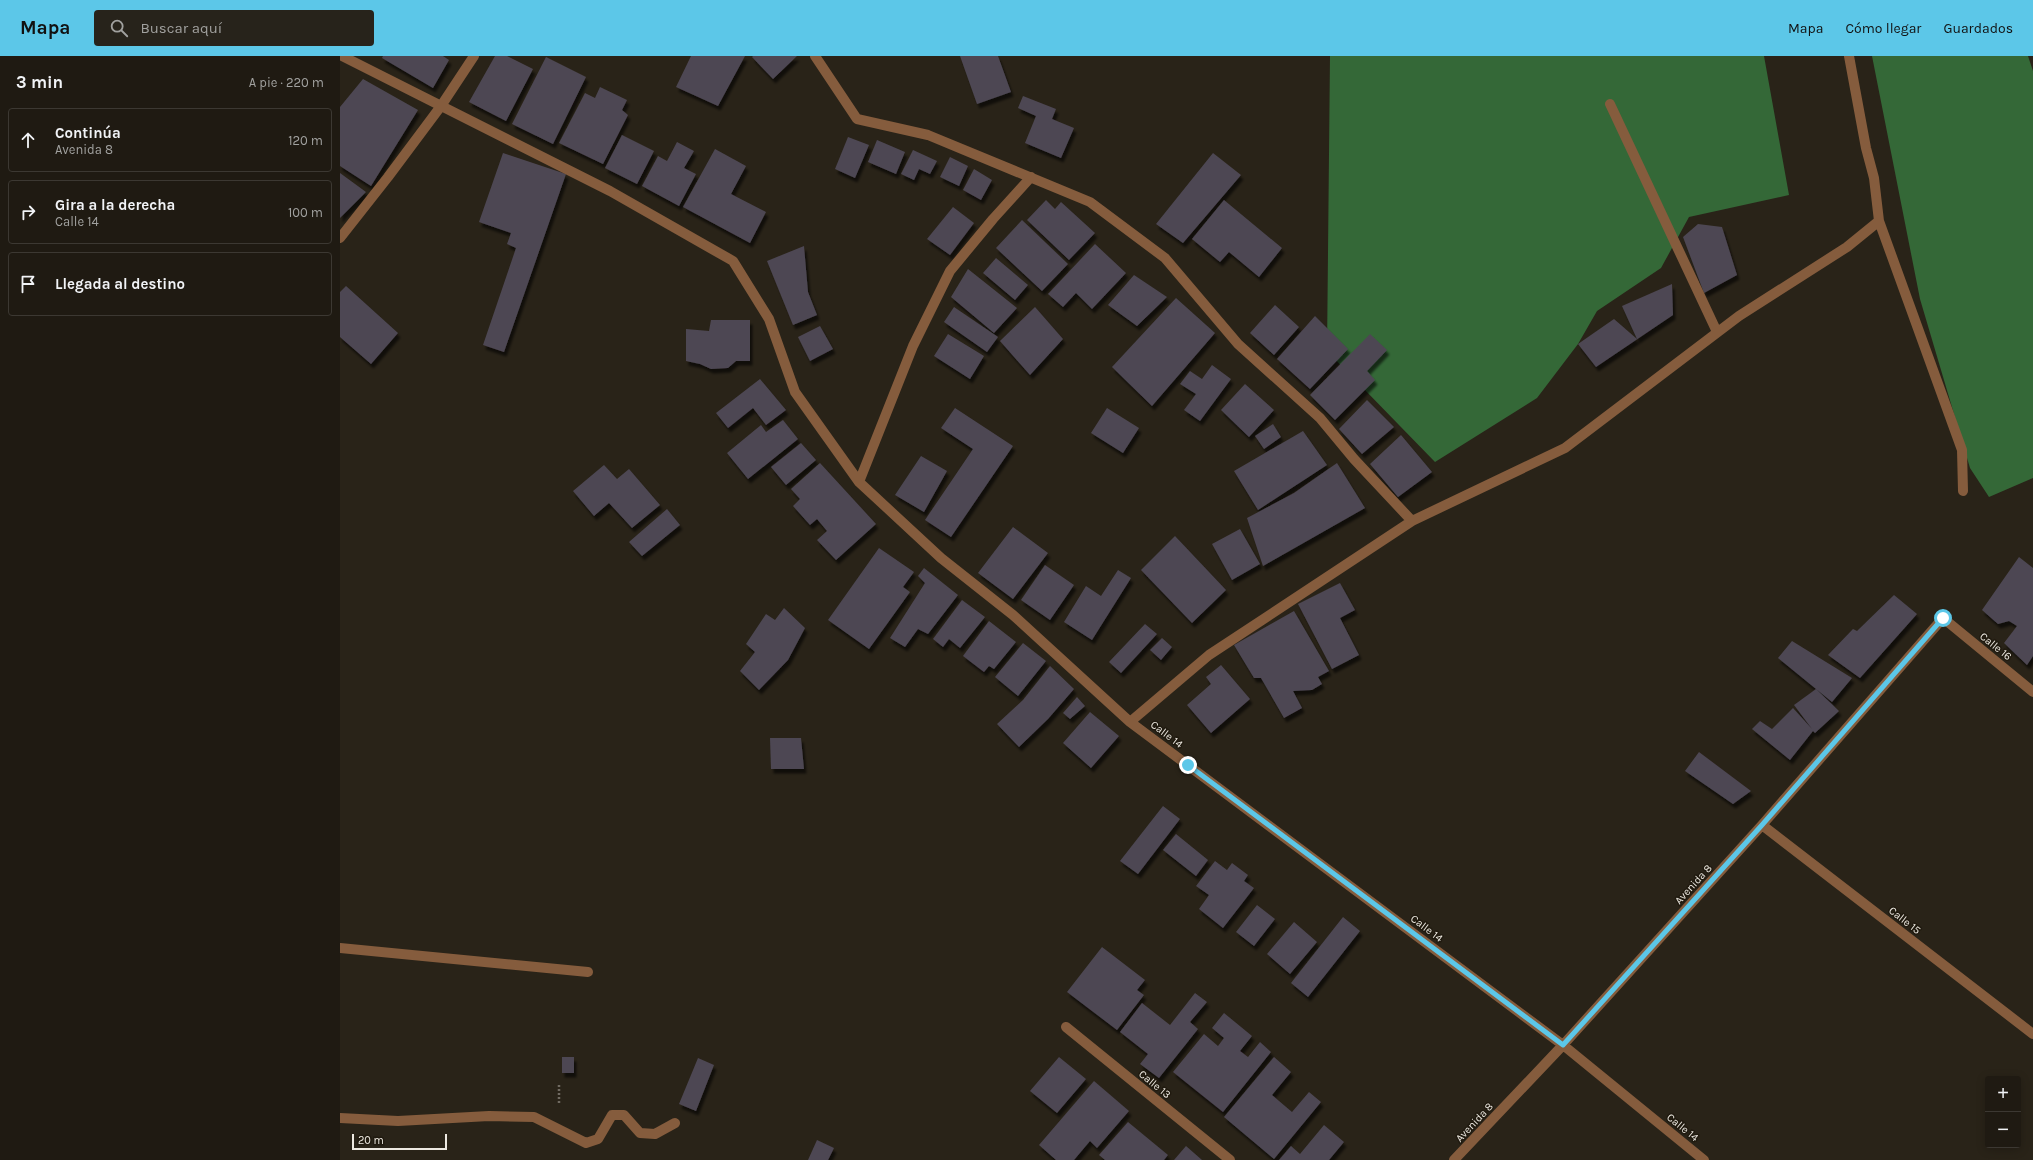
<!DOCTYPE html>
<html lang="es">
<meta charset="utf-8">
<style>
body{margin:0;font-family:Karla,sans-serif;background:#27231b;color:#f1f3f6}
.controls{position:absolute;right:12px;bottom:12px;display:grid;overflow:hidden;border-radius:4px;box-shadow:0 2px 10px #0003}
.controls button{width:36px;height:36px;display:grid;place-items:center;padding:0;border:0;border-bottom:1px solid #3c3832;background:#1f1a12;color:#f1f3f6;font:20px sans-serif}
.scale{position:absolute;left:12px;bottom:10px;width:95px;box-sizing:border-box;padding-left:4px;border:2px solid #ede9e1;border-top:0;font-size:11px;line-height:14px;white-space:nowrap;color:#ede9e1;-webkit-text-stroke:3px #201a0f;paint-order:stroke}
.stop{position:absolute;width:12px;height:12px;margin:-9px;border:3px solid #5cc7e8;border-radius:50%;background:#fff}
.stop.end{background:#5cc7e8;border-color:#fff;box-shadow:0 1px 4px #0008}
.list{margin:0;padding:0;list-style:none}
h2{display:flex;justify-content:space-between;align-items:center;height:52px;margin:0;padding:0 16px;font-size:17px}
h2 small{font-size:13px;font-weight:400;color:#a1a19f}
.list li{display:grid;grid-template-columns:26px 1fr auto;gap:12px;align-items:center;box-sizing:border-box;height:64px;margin:0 8px 8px;padding:0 8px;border:1px solid #3c3832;border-radius:4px}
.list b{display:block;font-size:15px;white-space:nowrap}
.list p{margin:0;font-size:13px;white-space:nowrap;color:#a1a19f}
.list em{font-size:13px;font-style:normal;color:#a1a19f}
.icon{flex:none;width:22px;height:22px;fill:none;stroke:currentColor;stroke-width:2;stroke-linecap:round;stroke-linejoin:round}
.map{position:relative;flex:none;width:1693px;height:1104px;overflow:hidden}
header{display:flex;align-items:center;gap:24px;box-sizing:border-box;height:56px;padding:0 20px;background:#5cc7e8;color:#111}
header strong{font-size:19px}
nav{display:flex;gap:22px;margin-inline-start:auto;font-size:14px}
.search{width:280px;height:36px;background:#27231b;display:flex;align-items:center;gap:10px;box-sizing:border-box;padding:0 14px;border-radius:4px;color:#a1a19f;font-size:15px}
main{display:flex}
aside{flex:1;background:#1f1a12}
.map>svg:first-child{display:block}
</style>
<header>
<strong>Mapa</strong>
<div class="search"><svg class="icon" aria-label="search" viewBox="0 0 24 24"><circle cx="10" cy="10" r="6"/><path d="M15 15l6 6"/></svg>Buscar aquí</div>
<nav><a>Mapa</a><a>Cómo llegar</a><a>Guardados</a></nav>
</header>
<main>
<aside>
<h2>3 min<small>A pie · 220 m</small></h2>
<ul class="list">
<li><svg class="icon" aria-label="ahead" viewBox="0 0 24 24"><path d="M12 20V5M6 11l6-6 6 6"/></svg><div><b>Continúa</b><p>Avenida 8</p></div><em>120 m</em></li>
<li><svg class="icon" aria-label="right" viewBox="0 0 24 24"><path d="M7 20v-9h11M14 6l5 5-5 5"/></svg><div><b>Gira a la derecha</b><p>Calle 14</p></div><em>100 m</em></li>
<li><svg class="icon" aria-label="arrive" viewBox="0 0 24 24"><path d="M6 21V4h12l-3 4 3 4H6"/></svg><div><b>Llegada al destino</b></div></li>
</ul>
</aside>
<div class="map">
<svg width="1693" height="1104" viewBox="0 0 1693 1104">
<defs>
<filter id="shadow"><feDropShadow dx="2.5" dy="4.5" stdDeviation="1" flood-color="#0009"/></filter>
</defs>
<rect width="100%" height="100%" fill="#292318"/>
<path fill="#346837" d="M990 0H1424L1449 139 1349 161 1321 212 1257 255 1238 288 1197 342 1095 406 987 295Z
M1532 0H1688L1693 15V422L1649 441 1630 412 1580 243Z"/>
<path fill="#4d4753" filter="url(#shadow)" d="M43 0H103L109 4 93 32 42 2Z
M155 0H167L193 13 166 65 129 46Z
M351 0H405L378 50 336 31Z
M413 0H457L433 23 412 1Z
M620 0H658L671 36 637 48Z
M206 1 246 21 213 88 172 68Z
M23 23 78 54 31 130 0 110V51Z
M260 31 287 44 282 54 288 59 263 108 219 87 245 37 255 42Z
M683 40 716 53 712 63 734 72 721 102 685 87 696 60 678 52Z
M282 79 314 95 297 128 265 112Z
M508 81 529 89 515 122 495 113Z
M537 84 565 96 556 118 528 106Z
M337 86 354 95 344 112 356 118 339 150 302 130 318 100 327 105Z
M375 93 406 110 391 138 426 156 410 187 343 151Z
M573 94 597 105 590 118 579 113 574 124 561 118Z
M163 97 226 118 164 296 143 289 176 192 167 188 171 177 139 166Z
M873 97 901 119 843 187 816 168Z
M610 101 628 110 619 130 600 121Z
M634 113 652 124 641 144 623 134Z
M0 117 26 136 0 162Z
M706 144 715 153 721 146 755 177 729 204 687 164Z
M884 144 942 192 919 221 889 196 880 206 852 183Z
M613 151 634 167 610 199 587 183Z
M682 164 728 208 702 235 656 192Z
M1358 168 1382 171 1397 219 1364 237 1343 181Z
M755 188 786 217 752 253 736 237 723 251 708 238Z
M464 190 468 236 477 259 453 269 427 205Z
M656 202 688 229 675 244 643 217Z
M628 213 677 252 654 277 611 241Z
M794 219 827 241 797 270 768 249Z
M1332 228 1333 259 1256 311 1238 288 1274 263 1297 283 1282 250Z
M6 230 58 277 31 308 0 281V236Z
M836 242 875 277 812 350 772 311Z
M935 249 959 271 934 299 910 277Z
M614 251 658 281 647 296 604 266Z
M695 251 723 283 690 319 660 285Z
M975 260 1008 293 970 333 937 303Z
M371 264H410V305H396L388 312 371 313 360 308 346 305V273L369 275Z
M480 270 493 293 470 305 458 281Z
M608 278 644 300 630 323 594 300Z
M1030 278 1047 294 1027 315 1035 324 995 364 970 339Z
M872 309 891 323 860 365 844 354 856 338 840 328 850 315 862 323Z
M420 323 446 354 426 369 413 352 388 372 376 357Z
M905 328 934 354 909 381 881 354Z
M1027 344 1054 371 1022 398 999 373Z
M615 352 673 390 611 481 585 464 633 393 601 372Z
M767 352 799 372 783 397 751 377Z
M443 364 458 383 408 423 387 397 421 369 426 376Z
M933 368 941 381 924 393 915 380Z
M963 375 987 409 918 454 894 415Z
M1061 379 1092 416 1058 441 1030 408Z
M461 387 476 404 446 429 431 411Z
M581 400 607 415 584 456 555 439Z
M480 407 536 468 496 504 477 484 487 475 477 463 470 469 453 450 460 443 451 433Z
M997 407 1025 452 923 510 907 462 954 437Z
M264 409 277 423 289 413 320 449 292 472 269 447 254 460 233 435Z
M327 453 340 469 302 500 289 486Z
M673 471 708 497 673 543 638 517Z
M900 473 920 508 892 524 872 488Z
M835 480 886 534 852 567 801 514Z
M539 492 574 516 563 531 570 536 529 593 488 564Z
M1679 501 1693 512V600L1687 609 1664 587 1677 570 1669 565 1658 568 1642 554Z
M705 509 734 529 710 564 681 544Z
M584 512 618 539 588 578 578 573 565 591 550 582 585 527 578 520Z
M778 514 791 522 752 584 724 566 746 530 761 540Z
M1000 527 1015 554 1000 562 1019 599 992 613 958 548Z
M1554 539 1577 558 1520 622 1488 599 1513 573 1517 575Z
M622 544 645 561 620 592 609 583 603 591 593 583Z
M444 552 465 572 448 604 419 634 400 615 415 596 406 588 426 558 435 564Z
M954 555 989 615 978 621 982 628 972 634 953 635 962 652 944 662 921 622H914L894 589Z
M649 565 676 586 654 613 649 610 644 616 623 600Z
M805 568 817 578 781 617 769 606Z
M822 582 832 591 821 604 810 594Z
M1452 585 1512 622 1492 646 1438 602Z
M683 587 706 605 678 640 655 621Z
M881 609 910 643 871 677 847 649 871 628 866 621Z
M710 610 734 633 708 663 679 691 657 668 683 644Z
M1476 633 1499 655 1475 677 1473 675 1450 704 1412 673 1420 665 1432 673 1453 652 1472 673 1454 649Z
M737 641 745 650 730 663 723 657Z
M750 656 779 680 751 712 723 687Z
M430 682H461L464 713H431Z
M1359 696 1411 735 1393 748 1345 715Z
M823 750 840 763 798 818 780 805Z
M836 778 868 804 856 820 823 794Z
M875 805 887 814 892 807 908 819 904 825 914 832 883 872 859 853 869 839 856 830Z
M917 849 935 863 914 890 896 876Z
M1003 861 1020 875 968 941 951 927Z
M954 866 977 886 950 918 927 898Z
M762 891 805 924 797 934 804 939 777 974 727 936Z
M855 937 867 946 850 966 858 973 819 1022 800 1008 808 998 780 976 802 947 830 969Z
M884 957 912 980 900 995 908 1001 920 986 931 996 883 1056 833 1016 864 978 878 990 884 982 872 972Z
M222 1001H234V1017H222Z
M719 1001 746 1023 717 1057 690 1035Z
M934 1001 951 1016 932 1039 952 1056 969 1036 981 1046 934 1103 884 1061Z
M358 1002 374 1009 356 1055 339 1048Z
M754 1025 789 1055 757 1092 750 1085 734 1104H716L699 1089Z
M788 1066 828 1099 824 1104H765L759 1099Z
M984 1069 1004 1086 989 1104H939L951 1090 960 1098Z
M477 1084 494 1092 488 1104H468Z
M846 1090 862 1104H834Z"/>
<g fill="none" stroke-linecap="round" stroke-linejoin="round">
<path stroke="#706a61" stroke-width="2.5" stroke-dasharray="2 2" stroke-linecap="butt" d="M219 1029V1049"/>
<path stroke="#855c3d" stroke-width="10" d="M2 0 270 135 393 205 429 263 455 336 519 426 601 502 673 559 790 666 1223 989 1364 1104
M475 0 517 63 588 79 750 146 825 202 898 288 980 362 1014 403 1072 465
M1509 0 1526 92 1534 122 1539 165 1622 394 1623 435
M1270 48 1377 276
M0 182 48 121 101 50 134 0
M519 426 573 290 610 215 653 163 691 121
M790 666 869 599 1072 465 1225 392 1399 260 1507 191 1539 165
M1422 769 1693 978
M0 892 248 916
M726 971 890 1104
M0 1062 58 1065 149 1060 194 1061 246 1087 258 1083 272 1059H284L300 1077 315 1078 335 1067
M1114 1104 1223 989 1422 769 1603 562 1693 636"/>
</g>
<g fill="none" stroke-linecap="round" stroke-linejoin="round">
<path stroke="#5cc7e8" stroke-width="5" d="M848 709 1223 989 1422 769 1603 562"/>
</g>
<g text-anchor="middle" stroke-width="3" stroke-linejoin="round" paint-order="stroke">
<g font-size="11" fill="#ede9e1" stroke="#201a0f">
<text transform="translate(1656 590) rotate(39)" y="4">Calle 16</text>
<text transform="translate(827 678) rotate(37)" y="4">Calle 14</text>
<text transform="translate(1353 828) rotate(-48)" y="4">Avenida 8</text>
<text transform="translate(1565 864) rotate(38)" y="4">Calle 15</text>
<text transform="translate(1087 872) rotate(37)" y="4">Calle 14</text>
<text transform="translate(815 1028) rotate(39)" y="4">Calle 13</text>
<text transform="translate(1134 1066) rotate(-47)" y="4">Avenida 8</text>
<text transform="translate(1343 1071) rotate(39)" y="4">Calle 14</text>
</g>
</g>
</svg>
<div class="controls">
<button>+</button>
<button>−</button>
</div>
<div class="scale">20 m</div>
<div class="stop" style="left:1603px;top:562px"></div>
<div class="stop end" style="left:848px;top:709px"></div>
</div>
</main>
